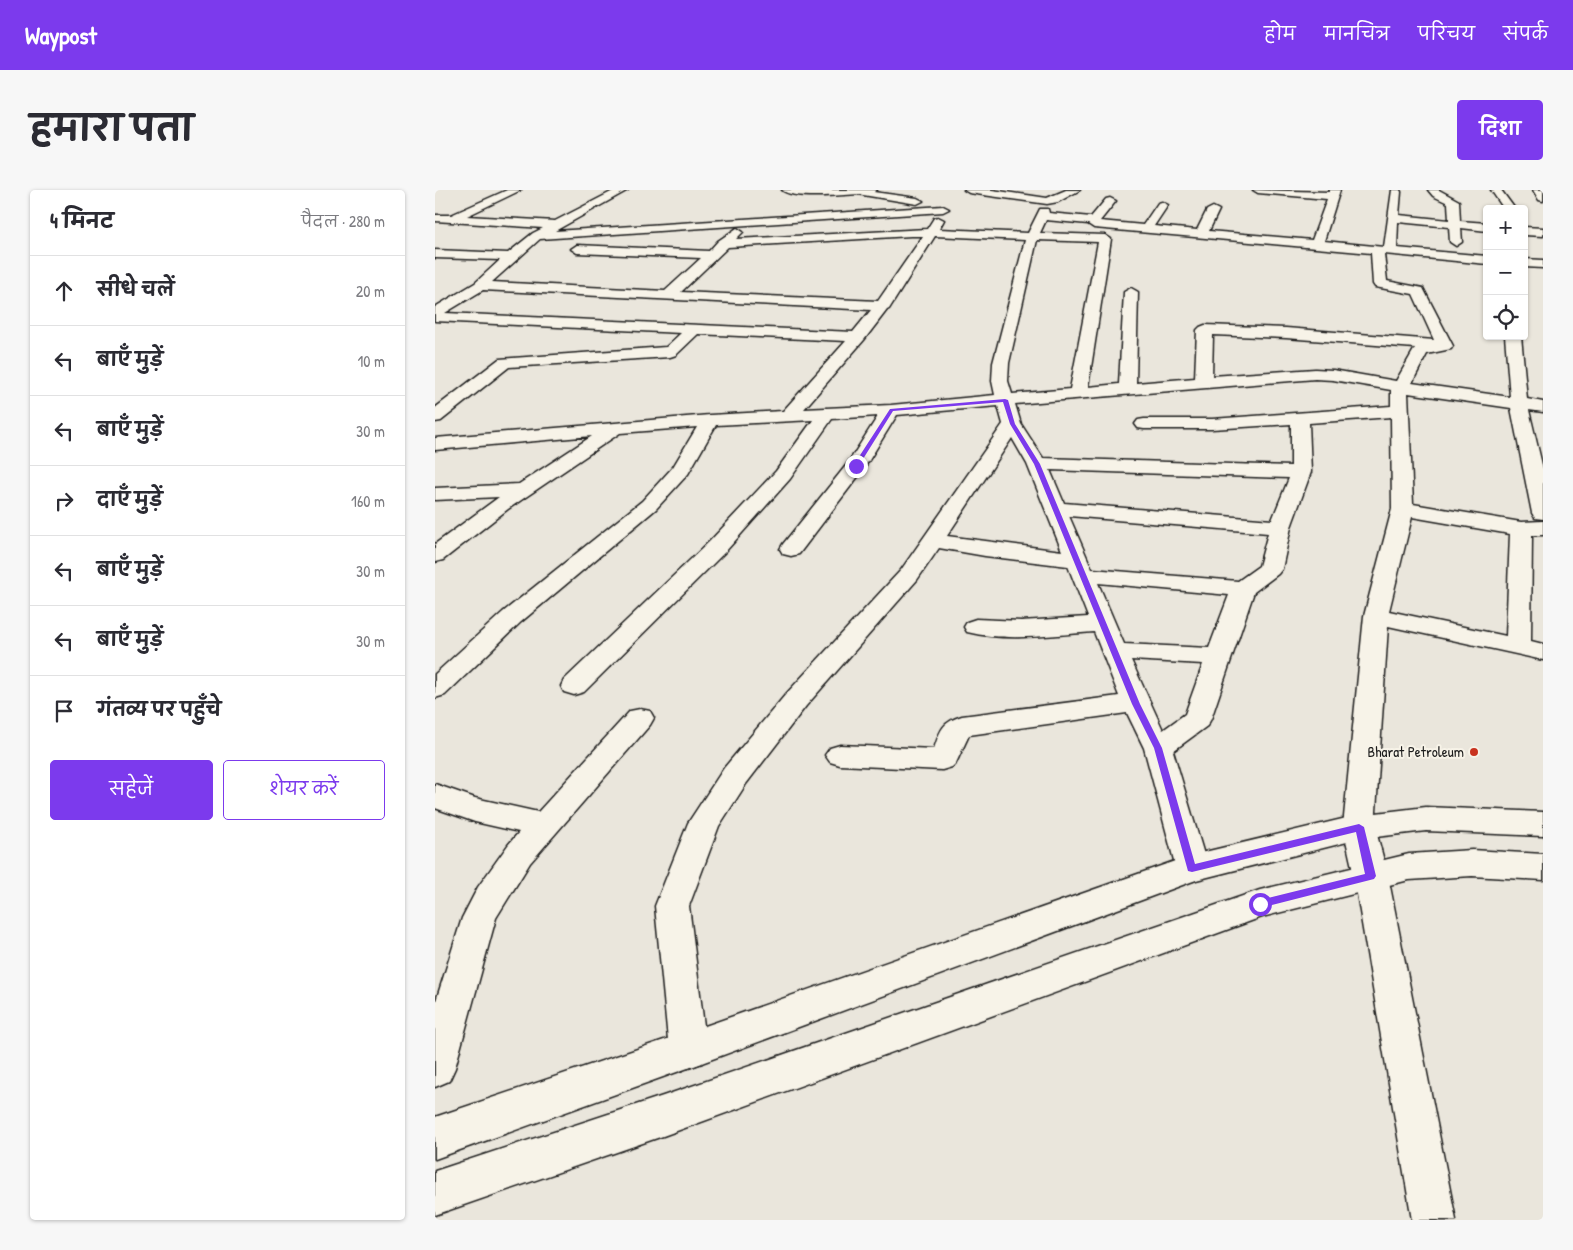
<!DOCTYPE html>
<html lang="hi">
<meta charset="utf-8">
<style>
body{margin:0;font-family:"Patrick Hand","Playpen Sans Deva",sans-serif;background:#f7f7f7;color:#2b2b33}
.controls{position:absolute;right:15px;top:15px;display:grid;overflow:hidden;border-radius:5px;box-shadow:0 1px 4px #0004}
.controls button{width:45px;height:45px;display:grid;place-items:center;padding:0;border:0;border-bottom:1px solid #e1e1e2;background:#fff;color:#2b2b33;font:25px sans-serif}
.stop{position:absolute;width:15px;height:15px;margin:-11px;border:4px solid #7c3aed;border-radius:50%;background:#fff}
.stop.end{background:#7c3aed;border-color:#fff;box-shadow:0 1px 5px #0008}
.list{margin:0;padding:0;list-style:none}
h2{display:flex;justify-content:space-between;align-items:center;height:65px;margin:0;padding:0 20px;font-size:21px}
h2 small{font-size:16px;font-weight:400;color:#7c7c81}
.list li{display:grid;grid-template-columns:32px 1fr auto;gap:15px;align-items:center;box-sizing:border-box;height:70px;padding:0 20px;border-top:1px solid #e1e1e2}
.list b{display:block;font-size:19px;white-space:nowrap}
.list em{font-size:16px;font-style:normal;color:#7c7c81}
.actions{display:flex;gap:10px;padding:15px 20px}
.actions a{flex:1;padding:11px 0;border:1px solid #7c3aed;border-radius:5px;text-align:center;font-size:18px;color:#7c3aed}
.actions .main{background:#7c3aed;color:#fff}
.icon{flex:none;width:28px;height:28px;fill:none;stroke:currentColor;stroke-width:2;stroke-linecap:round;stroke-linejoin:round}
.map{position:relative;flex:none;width:1108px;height:1030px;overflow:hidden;border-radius:5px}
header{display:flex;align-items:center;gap:30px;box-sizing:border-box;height:70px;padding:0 25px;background:#7c3aed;color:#fff}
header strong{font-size:24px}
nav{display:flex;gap:28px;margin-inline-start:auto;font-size:18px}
.intro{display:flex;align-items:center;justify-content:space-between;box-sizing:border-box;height:120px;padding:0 30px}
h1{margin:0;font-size:35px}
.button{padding:12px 22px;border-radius:5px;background:#7c3aed;color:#fff;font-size:18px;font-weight:700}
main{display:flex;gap:30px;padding:0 30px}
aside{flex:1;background:#fff;border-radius:5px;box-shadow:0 1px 4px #0004}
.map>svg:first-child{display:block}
</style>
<header>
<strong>Waypost</strong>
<nav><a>होम</a><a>मानचित्र</a><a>परिचय</a><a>संपर्क</a></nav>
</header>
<div class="intro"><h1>हमारा पता</h1><a class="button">दिशा</a></div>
<main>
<aside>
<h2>4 मिनट<small>पैदल · 280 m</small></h2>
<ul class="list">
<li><svg class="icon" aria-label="ahead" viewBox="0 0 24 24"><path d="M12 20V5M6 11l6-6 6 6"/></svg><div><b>सीधे चलें</b></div><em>20 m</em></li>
<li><svg class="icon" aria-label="left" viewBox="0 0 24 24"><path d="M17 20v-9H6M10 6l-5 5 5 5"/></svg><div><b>बाएँ मुड़ें</b></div><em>10 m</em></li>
<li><svg class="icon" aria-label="left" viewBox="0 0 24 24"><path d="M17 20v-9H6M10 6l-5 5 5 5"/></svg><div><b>बाएँ मुड़ें</b></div><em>30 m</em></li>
<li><svg class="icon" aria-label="right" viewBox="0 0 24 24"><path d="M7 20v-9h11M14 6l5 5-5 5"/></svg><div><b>दाएँ मुड़ें</b></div><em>160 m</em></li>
<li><svg class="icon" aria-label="left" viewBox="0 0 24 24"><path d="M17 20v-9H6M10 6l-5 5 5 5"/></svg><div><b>बाएँ मुड़ें</b></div><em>30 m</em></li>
<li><svg class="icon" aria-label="left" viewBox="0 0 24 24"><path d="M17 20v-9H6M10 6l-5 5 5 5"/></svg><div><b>बाएँ मुड़ें</b></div><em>30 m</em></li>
<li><svg class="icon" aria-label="arrive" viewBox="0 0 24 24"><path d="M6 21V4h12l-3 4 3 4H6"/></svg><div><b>गंतव्य पर पहुँचे</b></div></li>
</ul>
<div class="actions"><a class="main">सहेजें</a><a>शेयर करें</a></div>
</aside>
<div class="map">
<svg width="1108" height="1030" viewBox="0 0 1108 1030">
<rect width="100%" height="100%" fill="#eae6dc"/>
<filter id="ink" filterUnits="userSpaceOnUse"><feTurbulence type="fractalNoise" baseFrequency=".02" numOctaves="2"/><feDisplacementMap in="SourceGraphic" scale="10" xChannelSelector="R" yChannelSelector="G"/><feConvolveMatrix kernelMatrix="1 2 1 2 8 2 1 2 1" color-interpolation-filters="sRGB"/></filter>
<g filter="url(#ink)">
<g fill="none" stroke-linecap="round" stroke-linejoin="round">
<g stroke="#1c1c1c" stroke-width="3">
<path id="minor" d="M72 0H86L32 26 120 31 180 0H193L120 41 508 16 514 19 508 22 105 49 57 92 230 101 266 68 142 63 136 59 142 55 274 61 283 51 302 38 308 42 301 49 492 39 499 28 503 27 509 30 504 39 593 43 605 19H613L614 23 656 27 671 9 675 8 681 11 665 31 708 35 723 13 727 12 733 15 719 36 762 40 772 20 778 17 784 20 774 41 877 50 892 9 823 3 818 0 894 2 895 0H905L889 51 949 57 957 0H965L966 2 964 25 1014 30 1013 13 998 6 993 0H1004L1024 11 1025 31 1052 33V41L1026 38 1027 52 1021 56 1015 52 1014 37 963 32 962 58 1052 66V74L949 64 952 91 988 98 1018 156 1016 159 992 164 977 193 1075 207 1070 146H1086L1092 209 1108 212V222L1094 220 1108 279V329L1100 328 1097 323 1076 218 973 203 978 314 1086 332 1108 331V345H1097L1096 451 1108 454V470L953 436 940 637 953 686 1021 1030H977L919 686 908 637 929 426 957 319 956 227 874 233 876 282 856 337 847 379 843 384 819 402 776 529 772 536 738 561 773 678 769 687 757 691 745 687 741 678 709 558 692 523 534 545 521 573 517 577 507 580 405 575 395 572 390 565 395 558 405 555 499 559C505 541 507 532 527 526L684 506 659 442C618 445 572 452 532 442L529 437 532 432 541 429 586 431 653 427 633 376 550 366 504 358 482 390 371 516 311 594 284 636 254 716 272 860 267 873 253 878 239 873 234 860 220 716 253 633 289 578 351 504 466 380 568 234 563 216 462 225 428 280 364 364 356 366 348 364 345 359 348 354 413 273 443 226 397 229 355 289 291 361 149 502 139 505 129 502 126 496 129 490 275 351 341 281 378 230 281 235 253 284 221 319 86 432 10 505 0 508V484L68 422 207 311 238 277 262 237 185 243 73 319 8 370 0 372V354L64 307 0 310V298L84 294 157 246 0 260V248L275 225 348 221 411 151 263 144 241 165 235 167 74 177 6 231 0 232V218L64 169 231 157 246 143 0 131V117L40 93 65 70 0 68V60L73 63 98 43 108 38 0 31V25H16ZM611 30 653 34 659 38 936 63 938 94 940 97 978 104 999 150 851 138 770 135 765 137 762 140 760 188 701 193 703 102 696 98 689 102 684 194 653 197 676 49 670 45 605 43ZM476 46H488L443 111 246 102 293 57ZM500 46 590 50 558 173 557 191 560 205 456 215 369 219 429 150 452 120 454 119ZM602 50 663 52 635 199 577 204 573 191 574 173ZM48 100 436 120 418 142 10 123ZM778 145 851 148 980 158 961 191 898 180 880 179 777 186ZM880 189 898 190 956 200V216L777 229H709L703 230 700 234 703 238 709 239H777L856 234V276L608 268 586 234 580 214ZM577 248 592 274 627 361 512 346ZM615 280 854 288 837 330 629 313ZM634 326 833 343 824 376 803 391 657 379ZM977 327 1075 344 1071 446 954 421ZM663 393 794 405 774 458 689 454ZM696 470 768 474 750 524 728 540Z
M424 0 482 8 488 11 482 14 428 5 424 4Z
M529 0H557L612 8 631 0H645L623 12 612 14 534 3Z
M1056 0H1066L1080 19H1069Z
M1098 0H1108V11L1104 10Z
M1089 37 1108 38V46L1089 45Z
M1089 69 1108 70V78L1089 77Z
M205 519 215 521 219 528 215 535 95 673 61 728 20 878 14 891 0 897V814L27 728 43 697 73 655 84 642 40 632 0 618V594L40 608 103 622 195 521Z"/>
</g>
<g stroke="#1c1c1c" stroke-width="3">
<path id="secondary" d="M347 0H442L437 3C420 4 358 11 347 0Z
M991 617 1108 622V646L991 641 924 649 761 690 253 878 0 969V927L253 842 757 665 924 625Z
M1037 660 1108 664V690L1037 686 974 690 827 727 228 946 0 1025V981L228 906 825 700 974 664Z"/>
</g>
<use href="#minor" fill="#f7f3e8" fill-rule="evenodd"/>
<use href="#secondary" fill="#f7f3e8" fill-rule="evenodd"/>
</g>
</g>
<path fill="#7c3aed" d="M570 209 573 210 580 234 605 274 705 514 727 558 760 674 924 634 929 637 941 686 939 689 825 718 820 714 825 710 930 684 921 642 757 682 753 681 719 558 697 514 599 274 575 234 568 212 458 221 423 277 418 276 455 219Z"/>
<circle fill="#c8321e" stroke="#f7f3e8" stroke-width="2" cx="1039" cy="562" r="5"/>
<g text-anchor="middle" stroke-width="4" stroke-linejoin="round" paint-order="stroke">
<g font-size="15" fill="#1c1c1c" stroke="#f7f3e8" text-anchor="end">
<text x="1029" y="567">Bharat Petroleum</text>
</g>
</g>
</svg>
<div class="controls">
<button>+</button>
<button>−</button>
<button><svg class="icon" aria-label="locate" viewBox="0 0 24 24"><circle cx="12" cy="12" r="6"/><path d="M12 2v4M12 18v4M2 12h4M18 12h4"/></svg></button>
</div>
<div class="stop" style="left:825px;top:714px"></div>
<div class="stop end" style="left:421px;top:276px"></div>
</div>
</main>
